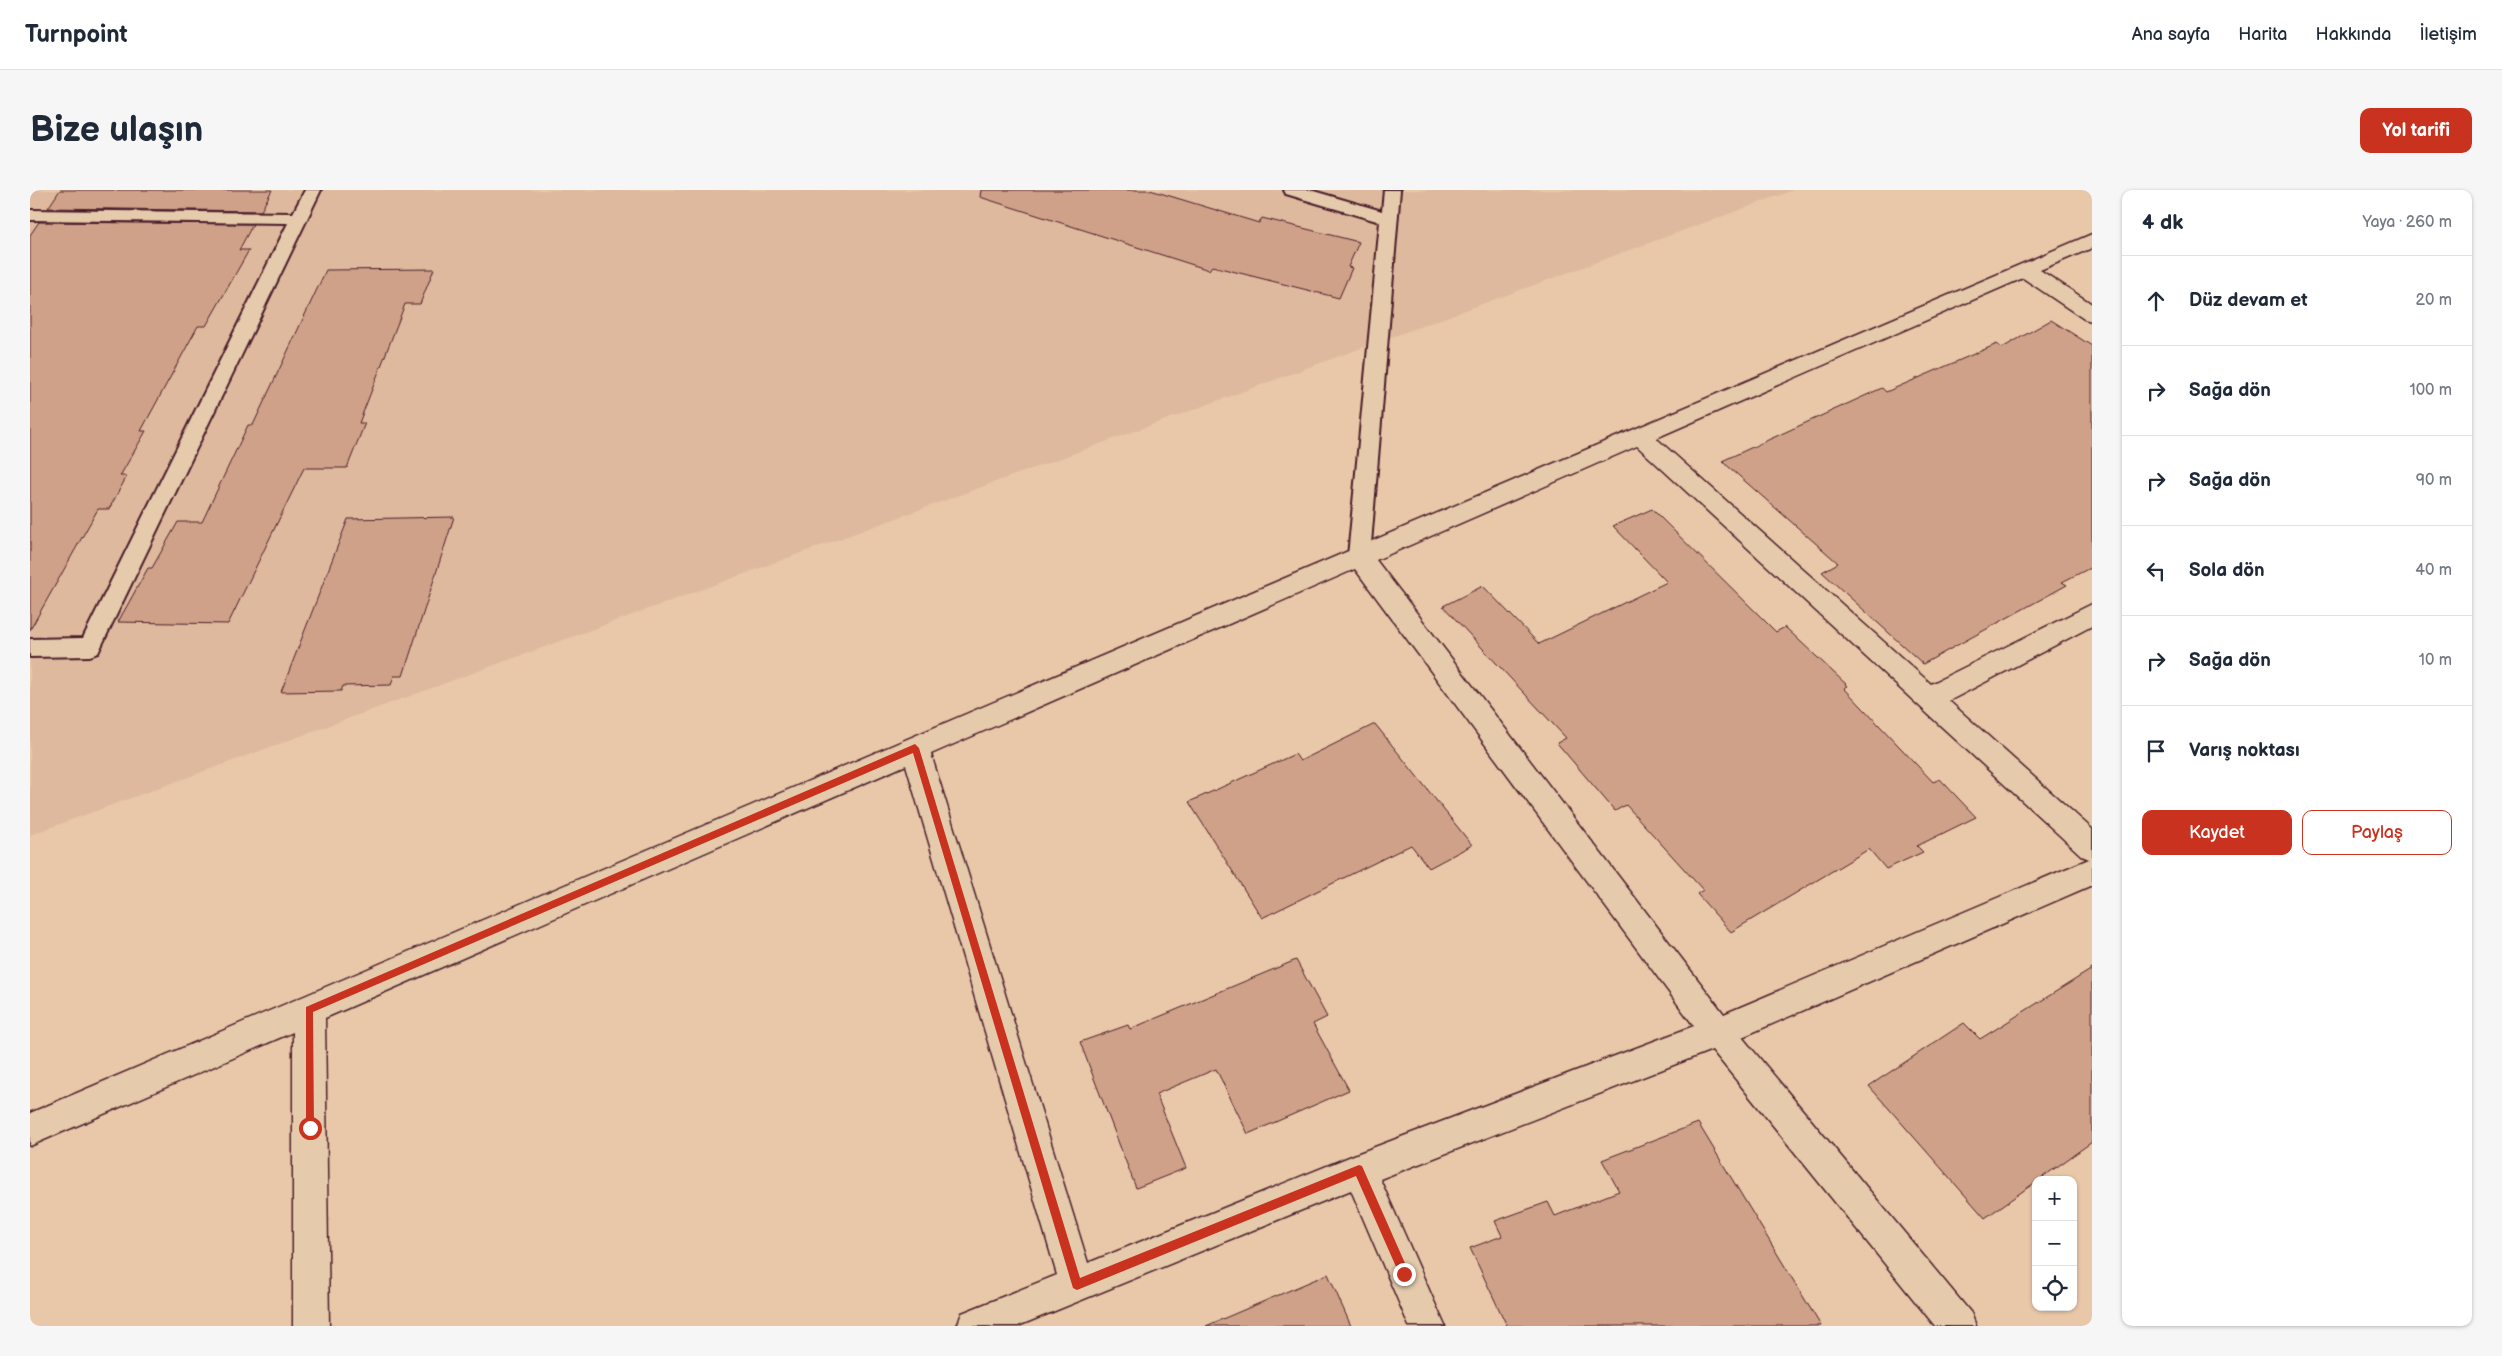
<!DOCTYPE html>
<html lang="tr">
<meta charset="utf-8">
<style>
body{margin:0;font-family:"Balsamiq Sans",sans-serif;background:#f6f6f7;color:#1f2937}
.controls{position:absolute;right:15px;bottom:15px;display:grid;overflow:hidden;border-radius:10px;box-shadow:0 1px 4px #0004}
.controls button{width:45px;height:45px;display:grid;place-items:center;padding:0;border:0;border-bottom:1px solid #e0e1e3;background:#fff;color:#1f2937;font:25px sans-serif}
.stop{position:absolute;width:15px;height:15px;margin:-11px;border:4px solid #c8321e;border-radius:50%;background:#fff}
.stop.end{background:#c8321e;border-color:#fff;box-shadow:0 1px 5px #0008}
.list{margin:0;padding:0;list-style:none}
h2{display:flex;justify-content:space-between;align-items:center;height:65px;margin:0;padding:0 20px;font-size:21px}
h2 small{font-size:16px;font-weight:400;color:#747a83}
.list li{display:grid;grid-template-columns:32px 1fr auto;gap:15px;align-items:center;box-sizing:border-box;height:90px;padding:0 20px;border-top:1px solid #e0e1e3}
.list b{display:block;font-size:19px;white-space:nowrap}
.list em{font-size:16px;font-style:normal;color:#747a83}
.actions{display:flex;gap:10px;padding:15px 20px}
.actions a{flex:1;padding:11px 0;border:1px solid #c8321e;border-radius:10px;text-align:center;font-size:18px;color:#c8321e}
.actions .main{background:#c8321e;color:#fff}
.icon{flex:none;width:28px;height:28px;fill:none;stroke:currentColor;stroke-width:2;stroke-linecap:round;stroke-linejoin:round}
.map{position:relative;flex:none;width:2062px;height:1136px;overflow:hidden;border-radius:10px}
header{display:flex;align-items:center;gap:30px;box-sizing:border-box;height:70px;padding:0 25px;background:#fff;border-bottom:1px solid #e0e1e3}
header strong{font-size:24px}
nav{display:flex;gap:28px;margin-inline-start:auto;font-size:18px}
.intro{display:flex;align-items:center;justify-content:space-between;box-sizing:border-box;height:120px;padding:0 30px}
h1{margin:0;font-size:35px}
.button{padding:12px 22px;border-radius:10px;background:#c8321e;color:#fff;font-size:18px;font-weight:700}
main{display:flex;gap:30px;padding:0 30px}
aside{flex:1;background:#fff;border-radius:10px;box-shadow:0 1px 4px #0004}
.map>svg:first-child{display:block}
</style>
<header>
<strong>Turnpoint</strong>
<nav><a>Ana sayfa</a><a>Harita</a><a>Hakkında</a><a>İletişim</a></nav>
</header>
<div class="intro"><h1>Bize ulaşın</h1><a class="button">Yol tarifi</a></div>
<main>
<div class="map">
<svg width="2062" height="1136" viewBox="0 0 2062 1136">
<rect width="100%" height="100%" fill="#e9c8a9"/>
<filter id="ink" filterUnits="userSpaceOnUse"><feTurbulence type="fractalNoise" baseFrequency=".02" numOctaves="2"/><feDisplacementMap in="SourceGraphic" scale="10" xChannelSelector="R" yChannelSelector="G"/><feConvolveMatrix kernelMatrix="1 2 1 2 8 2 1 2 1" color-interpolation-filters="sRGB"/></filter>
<g filter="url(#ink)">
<path fill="#dfb99d" d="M0 0H1764L0 645Z"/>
<path fill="#d0a189" stroke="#4a1f2b" d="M30 0H242L231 21 18 18Z
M951 0H1120L1229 33 1232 28 1329 52 1318 77 1322 78 1309 108 1182 76 1179 80 950 7Z
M9 32 223 34 209 60H219L176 136H168L111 241H116L90 286H97L79 319H68L0 440V45Z
M404 79 390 114H375L329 233H335L317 278H274L198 434 88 432 118 378H122L148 332H172L218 235H223L296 80Z
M2021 130 2062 156V377L2032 392 2037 395 1893 474 1792 382 1808 373 1692 271 1852 198 1856 202 1967 154 1972 158Z
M1622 319 1746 442 1755 437 1818 496 1814 498 1903 592 1910 589 1946 627 1887 656 1893 662 1856 679 1839 659 1701 742 1667 704 1673 700 1596 615 1585 621 1527 553 1536 548 1413 416 1453 396 1509 454 1637 392 1583 336Z
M424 327 373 486H364L361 495 313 496 311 501 251 502 318 329Z
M1345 534 1442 655 1399 678 1381 655 1232 728 1159 612 1265 564 1270 571Z
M1266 770 1297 827 1283 834 1319 900 1218 944 1186 879 1126 904 1156 978 1106 998 1050 852 1098 835 1100 839Z
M2062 779V952L1955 1028 1839 896 1934 833 1950 849Z
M1668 933 1791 1136H1477L1440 1058 1472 1046 1465 1031 1518 1012 1525 1026 1589 1001 1572 970Z
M1298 1084 1321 1136H1176Z"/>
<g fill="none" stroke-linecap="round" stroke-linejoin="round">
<g stroke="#4a1f2b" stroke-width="4">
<path id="lane" d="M275 0H291L68 463 60 466 0 467V449L53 448 258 33 0 30V20L263 23Z
M1254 0H1280L1352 21 1354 0H1370L1340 366 1337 372 1329 374 1321 372 1318 366 1350 32 1256 4Z"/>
</g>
<g stroke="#4a1f2b" stroke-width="3">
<path id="street" d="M2062 44V58L2010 80 2062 114V131L2054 129 1993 88 1626 248 1901 494 2062 414V436L1919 511 2062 639V695L1712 847 1941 1123 1946 1136H1905L1682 860 1350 989 1415 1136H1379L1321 1000 988 1136H927L932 1123 1027 1085 876 575 295 828 299 1136H263V842L0 956V923ZM1607 256 2052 666 2059 669 1694 824 1346 370ZM1325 379 1664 836 1329 963 1058 1073 901 564Z"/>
</g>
<use href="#lane" fill="#e5caac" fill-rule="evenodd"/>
<use href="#street" fill="#e5caac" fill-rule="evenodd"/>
</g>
</g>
<path fill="#c8321e" d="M885 554 889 558 1050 1088 1329 975 1332 976 1378 1080V1088H1371L1326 986 1047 1100 1043 1098 883 563 283 822 284 938 280 943 276 942V817Z"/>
</svg>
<div class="controls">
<button>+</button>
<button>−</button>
<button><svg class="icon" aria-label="locate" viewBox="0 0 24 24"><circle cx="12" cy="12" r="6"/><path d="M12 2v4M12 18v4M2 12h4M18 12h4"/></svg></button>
</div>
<div class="stop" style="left:280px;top:938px"></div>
<div class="stop end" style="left:1374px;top:1084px"></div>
</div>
<aside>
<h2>4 dk<small>Yaya · 260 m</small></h2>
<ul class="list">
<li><svg class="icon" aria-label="ahead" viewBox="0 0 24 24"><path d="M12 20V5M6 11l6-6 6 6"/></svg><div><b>Düz devam et</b></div><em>20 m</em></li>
<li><svg class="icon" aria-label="right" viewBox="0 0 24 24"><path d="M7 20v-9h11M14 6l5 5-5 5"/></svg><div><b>Sağa dön</b></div><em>100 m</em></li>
<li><svg class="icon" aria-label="right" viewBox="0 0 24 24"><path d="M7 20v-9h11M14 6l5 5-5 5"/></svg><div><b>Sağa dön</b></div><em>90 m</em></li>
<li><svg class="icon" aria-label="left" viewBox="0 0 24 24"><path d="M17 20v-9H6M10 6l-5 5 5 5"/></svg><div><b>Sola dön</b></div><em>40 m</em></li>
<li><svg class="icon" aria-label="right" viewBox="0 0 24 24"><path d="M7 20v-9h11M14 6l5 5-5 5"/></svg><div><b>Sağa dön</b></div><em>10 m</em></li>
<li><svg class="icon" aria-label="arrive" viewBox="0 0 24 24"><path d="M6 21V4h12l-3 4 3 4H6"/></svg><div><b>Varış noktası</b></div></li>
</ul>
<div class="actions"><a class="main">Kaydet</a><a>Paylaş</a></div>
</aside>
</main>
